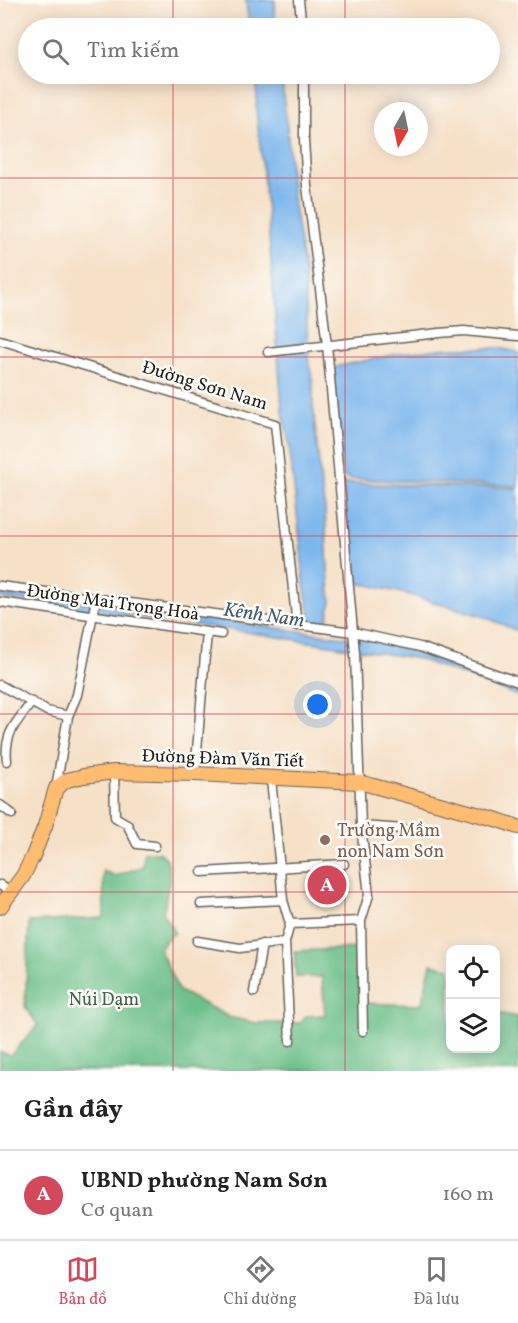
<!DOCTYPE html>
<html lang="vi">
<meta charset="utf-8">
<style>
body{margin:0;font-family:Vollkorn,serif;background:#f2f2f2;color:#222}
.controls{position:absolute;right:18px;bottom:18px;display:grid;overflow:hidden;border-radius:12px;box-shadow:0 3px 15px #0003}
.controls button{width:54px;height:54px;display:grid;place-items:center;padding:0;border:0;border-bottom:2px solid #e0e0e0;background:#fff;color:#222;font:30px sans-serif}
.compass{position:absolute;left:374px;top:102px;width:54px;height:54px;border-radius:50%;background:#fff;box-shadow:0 3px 15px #0003;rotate:189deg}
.you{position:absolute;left:318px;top:705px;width:21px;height:21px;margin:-15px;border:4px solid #fff;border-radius:50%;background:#1a73e8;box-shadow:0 0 0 9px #1a73e833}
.badge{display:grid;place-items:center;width:39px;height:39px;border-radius:50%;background:#d1495b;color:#fff;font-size:20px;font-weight:700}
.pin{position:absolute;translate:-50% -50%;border:3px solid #fff;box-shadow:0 2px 6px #0006}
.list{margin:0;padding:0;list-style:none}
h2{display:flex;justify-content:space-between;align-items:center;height:78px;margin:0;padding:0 24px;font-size:26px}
h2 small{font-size:20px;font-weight:400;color:#767676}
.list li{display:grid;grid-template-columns:39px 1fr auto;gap:18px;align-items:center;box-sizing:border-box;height:90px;padding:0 24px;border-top:2px solid #e0e0e0}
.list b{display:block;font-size:22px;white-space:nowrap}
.list p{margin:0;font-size:20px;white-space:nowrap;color:#767676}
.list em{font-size:20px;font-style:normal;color:#767676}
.icon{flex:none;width:33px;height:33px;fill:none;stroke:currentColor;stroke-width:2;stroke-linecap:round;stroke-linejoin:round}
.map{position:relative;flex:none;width:518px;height:1071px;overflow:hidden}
.search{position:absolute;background:#fff;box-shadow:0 3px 15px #0003;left:18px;right:18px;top:18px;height:66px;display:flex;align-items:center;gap:15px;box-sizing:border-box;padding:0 21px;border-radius:33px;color:#767676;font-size:22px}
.sheet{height:168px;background:#fff}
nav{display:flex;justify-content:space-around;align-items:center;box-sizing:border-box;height:84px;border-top:2px solid #e0e0e0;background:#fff;font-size:16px;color:#767676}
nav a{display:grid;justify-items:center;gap:3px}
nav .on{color:#d1495b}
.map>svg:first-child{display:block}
</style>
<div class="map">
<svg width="518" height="1071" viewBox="0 0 518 1071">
<rect width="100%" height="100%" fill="#fdfcf7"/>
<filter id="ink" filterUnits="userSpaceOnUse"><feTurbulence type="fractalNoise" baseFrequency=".0167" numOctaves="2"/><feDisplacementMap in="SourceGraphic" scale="12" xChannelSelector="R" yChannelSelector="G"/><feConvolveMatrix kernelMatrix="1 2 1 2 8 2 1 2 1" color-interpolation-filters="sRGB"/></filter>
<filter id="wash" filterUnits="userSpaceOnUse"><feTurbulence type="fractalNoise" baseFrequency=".008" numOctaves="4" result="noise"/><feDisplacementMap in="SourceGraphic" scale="24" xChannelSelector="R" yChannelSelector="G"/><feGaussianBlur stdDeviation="1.35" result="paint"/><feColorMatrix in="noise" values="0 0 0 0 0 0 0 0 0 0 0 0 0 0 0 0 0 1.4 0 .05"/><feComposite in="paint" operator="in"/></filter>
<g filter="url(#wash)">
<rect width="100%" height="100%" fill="#f6e0c7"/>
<path fill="#6ec08b" stroke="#456e54" stroke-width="1.5" d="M144 852H159L167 859 170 877 163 914 175 933 166 940 160 950 179 991 229 1017 255 1023H300L306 1016 325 1015 322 977H296L294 951 358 948 360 1003 421 1005 431 964 450 968V1048H496V1013L518 1017V1071H0V1052L11 1055 38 1025 25 1007 29 922 104 918 103 871 116 876 143 866Z"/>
<path fill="#7bb6ed" stroke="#4c6984" stroke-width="1.5" d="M246 0H275V28H249Z
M255 74H283V94L287 125 292 193 304 268 309 362 313 384V406L321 484 325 509 328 571 331 602 327 621C322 625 316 625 311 621L304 585 300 539 289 445 282 407 268 222 256 108 257 97Z
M447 348H499L518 352V486L353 479 343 477 333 370 339 366 402 353Z
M343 483 518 488V631L485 617 403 593 354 582 351 579Z
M0 591 367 640 421 653 518 688V696L419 659 407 657 233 630 0 598Z"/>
</g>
<g filter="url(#ink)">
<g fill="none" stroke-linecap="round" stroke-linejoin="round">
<g stroke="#686158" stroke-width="11">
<path id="street" d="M299 0 302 28
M304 74V140L307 186 327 345 355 653 361 826 369 895 361 921 363 1031
M0 340 275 424 297 626
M268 352 439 333 464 331 518 336
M0 586 353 632 420 647 518 682
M0 602 221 634
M0 685 47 711 68 716
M7 761C4 733 16 723 32 702
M114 772 115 817 127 824 137 844 155 846
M195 774 207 632
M271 779 283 900 290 924 285 942 290 1041
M56 788 68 716 77 695 96 599
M0 805 12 814
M361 826 404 829
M202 872 344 864
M0 885 11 893
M201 904 283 900
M290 924 361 921
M197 941 240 948 285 942
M254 992 262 944"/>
</g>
<g stroke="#686158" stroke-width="16">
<path id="primary" d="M0 907 23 876 33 856 45 826 56 788 67 780 84 776 114 772 195 774 359 782 495 819 518 827"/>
</g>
<use href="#street" stroke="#fff" stroke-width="8"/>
<use href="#primary" stroke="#fdbc6f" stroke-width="14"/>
</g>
</g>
<path fill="none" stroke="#d1495b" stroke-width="1.5" stroke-opacity="0.55" d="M173 0V28M345 0V28M173 74V1071M345 74V1071M0 178H518M0 357H518M0 536H518M0 714H518M0 892H518"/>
<circle fill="#8d6e63" stroke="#fdfcf7" stroke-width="2" cx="325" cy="840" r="6"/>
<g text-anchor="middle" stroke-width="5" stroke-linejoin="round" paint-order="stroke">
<g font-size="18" fill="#1c1c1c" stroke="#fdfcf7">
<text transform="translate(205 385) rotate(17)" y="6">Đường Sơn Nam</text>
<text transform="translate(113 602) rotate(8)" y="6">Đường Mai Trọng Hoà</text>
<text transform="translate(223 758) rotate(2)" y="6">Đường Đàm Văn Tiết</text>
</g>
<g font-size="18" fill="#785e54" stroke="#fdfcf7" text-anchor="start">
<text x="337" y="836">Trường Mầm<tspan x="337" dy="21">non Nam Sơn</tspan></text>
</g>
<g font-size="18" fill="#42614c" stroke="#fdfcf7">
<text x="104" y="1005">Núi Dạm</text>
</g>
<g font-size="20" font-style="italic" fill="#425a70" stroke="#fdfcf7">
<text transform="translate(264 614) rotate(8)" y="7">Kênh Nam</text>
</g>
</g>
</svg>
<div class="controls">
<button><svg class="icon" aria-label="locate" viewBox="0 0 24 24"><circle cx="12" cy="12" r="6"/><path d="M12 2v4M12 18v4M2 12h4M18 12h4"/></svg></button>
<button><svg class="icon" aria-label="layers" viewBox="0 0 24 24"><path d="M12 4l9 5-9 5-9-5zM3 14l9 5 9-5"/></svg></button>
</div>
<svg class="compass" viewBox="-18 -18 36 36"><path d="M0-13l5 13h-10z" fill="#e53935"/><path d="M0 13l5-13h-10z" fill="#767676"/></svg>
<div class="you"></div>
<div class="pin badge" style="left:327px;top:885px">A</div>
<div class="search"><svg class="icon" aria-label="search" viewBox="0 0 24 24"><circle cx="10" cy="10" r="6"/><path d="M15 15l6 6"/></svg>Tìm kiếm</div>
</div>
<section class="sheet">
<h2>Gần đây<small></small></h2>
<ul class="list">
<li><span class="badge">A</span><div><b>UBND phường Nam Sơn</b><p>Cơ quan</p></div><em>160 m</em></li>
</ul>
</section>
<nav>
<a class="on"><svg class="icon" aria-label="map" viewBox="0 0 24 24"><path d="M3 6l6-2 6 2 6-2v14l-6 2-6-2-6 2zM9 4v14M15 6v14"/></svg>Bản đồ</a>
<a><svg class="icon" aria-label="directions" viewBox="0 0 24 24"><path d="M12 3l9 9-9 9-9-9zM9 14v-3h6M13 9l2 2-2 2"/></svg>Chỉ đường</a>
<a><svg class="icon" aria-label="saved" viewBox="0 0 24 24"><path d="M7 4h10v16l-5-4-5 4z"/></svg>Đã lưu</a>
</nav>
